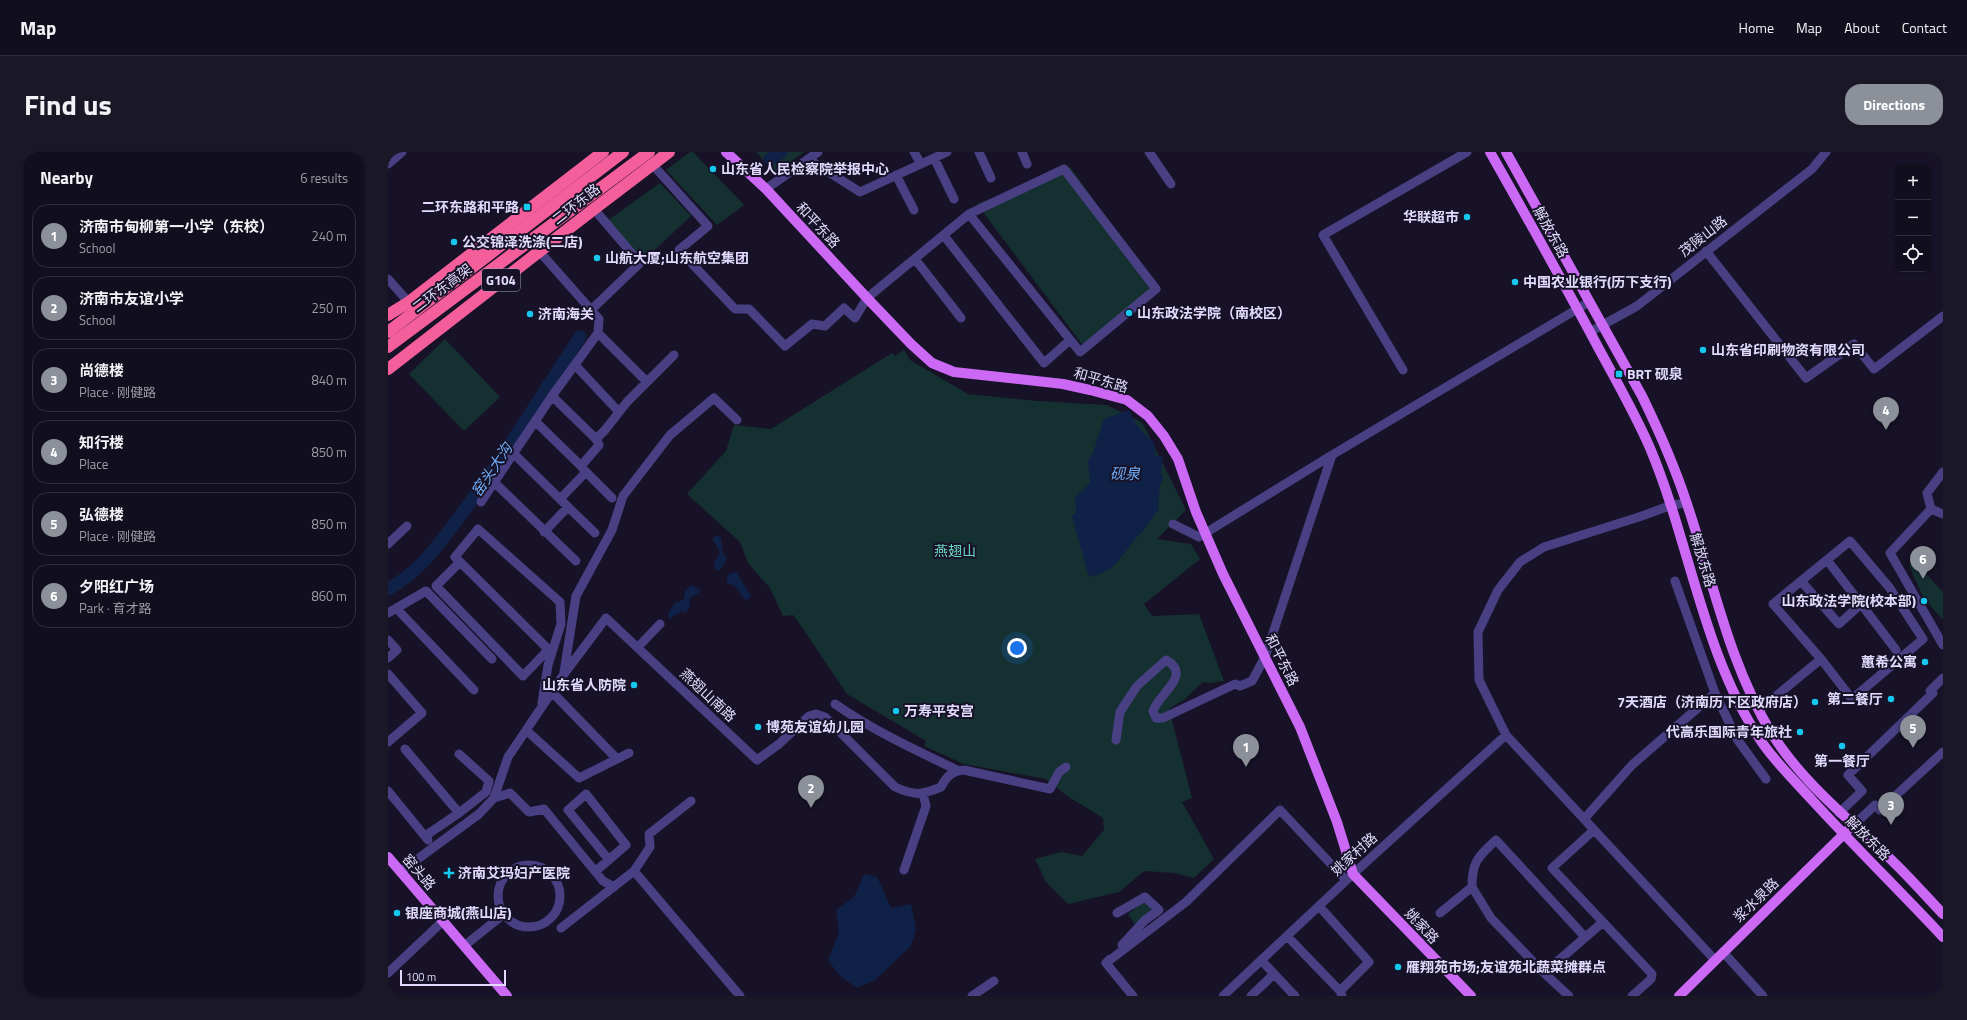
<!DOCTYPE html>
<meta charset="utf-8">
<style>
body{margin:0;font-family:"Titillium Web","Noto Sans SC",sans-serif;background:#1a1726;color:#f1f3f6}
.controls{position:absolute;right:12px;top:12px;display:grid;overflow:hidden;border-radius:8px;box-shadow:0 1px 3px #0004}
.controls button{width:36px;height:36px;display:grid;place-items:center;padding:0;border:0;border-bottom:1px solid #302e3b;background:#110e1d;color:#f1f3f6;font:20px sans-serif}
.scale{position:absolute;left:12px;bottom:10px;width:106px;box-sizing:border-box;padding-left:4px;border:2px solid #e1dafd;border-top:0;font-size:11px;line-height:14px;white-space:nowrap;color:#e1dafd;-webkit-text-stroke:3px #171227;paint-order:stroke}
.you{position:absolute;left:629px;top:496px;width:14px;height:14px;margin:-10px;border:3px solid #fff;border-radius:50%;background:#1a73e8;box-shadow:0 0 0 6px #1a73e833}
.badge{display:grid;place-items:center;width:26px;height:26px;border-radius:50%;background:#8c9099;color:#fff;font-size:13px;font-weight:700}
.pin{position:absolute;translate:-50% -33px;filter:drop-shadow(0 1px 2px #0008)}
.pin::after{content:'';position:absolute;top:21px;width:14px;height:12px;background:inherit;clip-path:polygon(0 0,100% 0,50% 100%)}
.list{margin:0;padding:0;list-style:none}
h2{display:flex;justify-content:space-between;align-items:center;height:52px;margin:0;padding:0 16px;font-size:17px}
h2 small{font-size:13px;font-weight:400;color:#9c9ca4}
.list li{display:grid;grid-template-columns:26px 1fr auto;gap:12px;align-items:center;box-sizing:border-box;height:64px;margin:0 8px 8px;padding:0 8px;border:1px solid #302e3b;border-radius:16px}
.list b{display:block;font-size:15px;white-space:nowrap}
.list p{margin:0;font-size:13px;white-space:nowrap;color:#9c9ca4}
.list em{font-size:13px;font-style:normal;color:#9c9ca4}
.icon{flex:none;width:22px;height:22px;fill:none;stroke:currentColor;stroke-width:2;stroke-linecap:round;stroke-linejoin:round}
.map{position:relative;flex:none;width:1555px;height:844px;overflow:hidden;border-radius:16px}
header{display:flex;align-items:center;gap:24px;box-sizing:border-box;height:56px;padding:0 20px;background:#110e1d;border-bottom:1px solid #302e3b}
header strong{font-size:19px}
nav{display:flex;gap:22px;margin-inline-start:auto;font-size:14px}
.intro{display:flex;align-items:center;justify-content:space-between;box-sizing:border-box;height:96px;padding:0 24px}
h1{margin:0;font-size:28px}
.button{padding:10px 18px;border-radius:16px;background:#8c9099;color:#fff;font-size:14px;font-weight:700}
main{display:flex;gap:24px;padding:0 24px}
aside{flex:1;background:#110e1d;border-radius:16px;box-shadow:0 1px 3px #0004}
.map>svg:first-child{display:block}
</style>
<header>
<strong>Map</strong>
<nav><a>Home</a><a>Map</a><a>About</a><a>Contact</a></nav>
</header>
<div class="intro"><h1>Find us</h1><a class="button">Directions</a></div>
<main>
<aside>
<h2>Nearby<small>6 results</small></h2>
<ul class="list">
<li><span class="badge">1</span><div><b>济南市甸柳第一小学（东校）</b><p>School</p></div><em>240 m</em></li>
<li><span class="badge">2</span><div><b>济南市友谊小学</b><p>School</p></div><em>250 m</em></li>
<li><span class="badge">3</span><div><b>尚德楼</b><p>Place · 刚健路</p></div><em>840 m</em></li>
<li><span class="badge">4</span><div><b>知行楼</b><p>Place</p></div><em>850 m</em></li>
<li><span class="badge">5</span><div><b>弘德楼</b><p>Place · 刚健路</p></div><em>850 m</em></li>
<li><span class="badge">6</span><div><b>夕阳红广场</b><p>Park · 育才路</p></div><em>860 m</em></li>
</ul>
</aside>
<div class="map">
<svg width="1555" height="844" viewBox="0 0 1555 844">
<rect width="100%" height="100%" fill="#171227"/>
<path fill="#153031" d="M302 0H305L356 53 329 73 278 18Z
M368 0H416L387 21Z
M682 15 771 138 699 199 589 52Z
M272 31 303 64 256 108 219 69Z
M57 187 112 245 76 279 21 222Z
M516 198 522 208 580 242 649 249 719 253 753 270 757 276 798 358 769 387 803 392 812 407 756 452 764 464 811 462 836 529 821 531 815 530 797 547 781 557 804 646 794 650 826 707 806 726 786 721 756 719 731 740 680 752 658 730 647 707 673 700 694 704 716 678 715 666 679 644 658 627 576 612 536 594 538 589 459 542 409 468 405 463 395 464 382 436 360 411 352 390 299 342 338 299 346 273 383 277 504 201 507 204Z
M1526 409 1555 440V468L1535 445 1521 413Z
M756 749 767 759 748 774 740 762Z"/>
<path fill="#102147" d="M741 258C746 271 754 281 765 289L768 304 775 305 773 321 775 326 772 333 770 359C765 364 763 368 759 374 755 380 748 385 744 391 729 410 727 419 701 425L684 364 688 360 687 345 702 331 700 309 706 298 716 267Z
M330 383 333 386 335 401 339 407 332 418H327L326 411 332 401 324 386Z
M348 420 363 444 358 449 346 433 340 432 338 426 342 421Z
M304 433 313 439 301 447 302 454 297 461 294 459 281 467 280 461 287 451 296 447 297 440Z
M476 722 489 725 503 756 523 752 528 777 523 794 487 828 469 836 452 824 440 808 451 780 448 758 466 745Z"/>
<g fill="none" stroke-linecap="round" stroke-linejoin="round">
<path stroke="#102147" stroke-width="13" d="M382 7 393 0
M0 437C32 420 50 393 72 364 115 307 152 245 192 185"/>
<path stroke="#484083" stroke-width="9" d="M526 0 533 12
M591 0 603 26
M634 0 639 12
M761 0 783 32
M546 6 566 47
M420 7 472 40 559 0
M0 12 14 0
M264 12 320 74 291 98 347 157H361L397 194 424 172 437 174 456 156 467 166 479 146 581 62 676 17 768 137 692 200 581 62
M508 23 526 58
M378 37 430 0
M557 85 656 211 682 188
M151 99 211 167 210 181 259 230
M1318 99 1418 226 1466 192 1486 217 1555 164
M527 107 573 166
M0 127 24 154
M203 158 252 111 206 57
M1202 180 1249 154 1424 17 1438 0
M187 213 231 260
M1015 218 935 83 1079 0
M164 244 208 287
M148 270 193 314
M126 302 172 347
M198 320 224 346
M1555 320 1539 341 1543 357 1555 362
M107 331 188 409
M93 350 164 244 210 181
M1299 351 1284 353 1251 365 1156 395 1132 410 1110 438 1090 480 1091 528 1118 583 1327 808
M180 355 207 381
M1543 357 1502 401 1555 493
M785 372 811 385 944 303
M156 380 180 355 172 347 198 320 193 314 211 293 208 287 217 278 239 250 286 203
M1462 389 1501 435 1535 487 1464 547 1433 507 1385 452Z
M0 392 19 374
M1439 408 1473 452
M72 410 48 434 135 524 161 497
M1413 429 1451 472 1473 452 1508 498
M9 457 86 538
M0 461 38 439 104 507
M0 488 9 498 0 506
M250 495 272 472
M176 520 188 444 224 378 235 344 282 283 326 246 349 268
M0 522 34 561 0 590
M1542 539 1555 526
M164 540 229 607
M1327 541 1349 587 1378 627
M154 551 160 513 173 472 172 450 90 377 67 405 164 501
M447 552C486 579 527 598 569 618
M1371 558 1433 507
M138 578 191 626 241 601
M728 588 732 560 749 534 778 508C805 523 771 541 765 559L768 566H775L847 532 852 534 864 529 877 505 944 303 1201 150
M17 597 71 661 37 684
M71 602 101 629 98 640 71 661
M0 639 40 688
M106 646 122 641 141 660 156 657 215 729 226 735
M1451 661 1474 639 1460 623 1545 541
M1196 667 1244 613 1327 541 1287 429
M1466 673 1487 653 1492 658 1555 600
M1206 678 1164 716 1264 822 1263 827 1244 844
M110 744a31 31 0 1 1 62 0a31 31 0 1 1-62 0Z
M209 718 238 693 198 642 180 658 221 708
M516 718 538 654 535 642
M246 719 262 695 261 682 303 649
M12 720 91 662 106 646 120 605 176 522 218 466 369 608 391 592 421 564 428 562 437 565 507 635C527 644 534 643 553 635 558 625 564 619 576 618L662 637 671 620 678 615
M1084 735 1103 766 1156 821
M931 754 981 810 952 839 954 844
M729 761 757 745 771 758 757 768 734 793
M1052 761 1084 735C1084 709 1090 705 1108 688L1197 785
M173 776 246 719 352 844
M899 784 952 839
M76 794 116 762
M1335 800 1375 844
M722 807 718 811 745 844
M873 808 907 844
M718 811 798 750 892 658 958 728
M0 821 55 769
M584 844 606 829
M835 844 965 722 1118 583
M863 844 886 822
M1181 844 1156 821 1215 770"/>
<path stroke="#cb69f5" stroke-width="10" d="M338 0 378 37 479 146 523 192 544 211 566 220 675 232 702 238 739 248 760 264 776 284 790 307 808 360 835 422 912 575 949 670 965 722 1083 844
M1102 0C1136 60 1170 121 1203 182 1223 220 1245 257 1262 296 1302 391 1315 503 1373 589 1387 610 1407 629 1424 648 1467 695 1512 739 1555 785
M1118 0 1254 244C1271 279 1287 315 1299 352 1325 429 1341 512 1384 582 1413 628 1456 663 1495 700 1516 719 1535 741 1555 762
M0 705 119 844
M1291 844 1460 678"/>
<path stroke="#f45e9a" stroke-width="12" d="M0 163 21 150 215 0
M0 217 206 57 281 0"/>
<path stroke="#f45e9a" stroke-width="12" d="M0 180 235 0
M0 195 261 0"/>
</g>
<g fill="#14c8ef" stroke="#171227" stroke-width="1.5">
<circle cx="325" cy="17" r="4"/>
<rect x="135" y="51" width="8" height="8" rx="2"/>
<circle cx="1079" cy="65" r="4"/>
<circle cx="66" cy="90" r="4"/>
<circle cx="209" cy="106" r="4"/>
<circle cx="1127" cy="130" r="4"/>
<circle cx="741" cy="161" r="4"/>
<circle cx="142" cy="162" r="4"/>
<circle cx="1315" cy="198" r="4"/>
<rect x="1227" y="218" width="8" height="8" rx="2"/>
<circle cx="1536" cy="449" r="4"/>
<circle cx="1537" cy="510" r="4"/>
<circle cx="246" cy="533" r="4"/>
<circle cx="1503" cy="547" r="4"/>
<circle cx="1427" cy="550" r="4"/>
<circle cx="508" cy="559" r="4"/>
<circle cx="370" cy="575" r="4"/>
<circle cx="1412" cy="580" r="4"/>
<circle cx="1454" cy="594" r="4"/>
<path d="M59 715h4v4h4v4h-4v4h-4v-4h-4v-4h4z"/>
<circle cx="9" cy="761" r="4"/>
<circle cx="1010" cy="815" r="4"/>
</g>
<g text-anchor="middle" stroke-width="4" stroke-linejoin="round" paint-order="stroke">
<rect fill="#171227" stroke="#a49ebd" stroke-width="1" x="94" y="117" width="38" height="22" rx="3"/>
<g font-size="13" font-weight="bold" fill="#e1dafd">
<text x="113" y="133">G104</text>
</g>
<g font-size="14" font-weight="bold" fill="#e1dafd" stroke="#171227" text-anchor="start">
<text x="333" y="22">山东省人民检察院举报中心</text>
<text x="131" y="60" text-anchor="end">二环东路和平路</text>
<text x="1071" y="70" text-anchor="end">华联超市</text>
<text x="74" y="95">公交锦泽洗涤(二店)</text>
<text x="217" y="111">山航大厦;山东航空集团</text>
<text x="1135" y="135">中国农业银行(历下支行)</text>
<text x="749" y="166">山东政法学院（南校区）</text>
<text x="150" y="167">济南海关</text>
<text x="1323" y="203">山东省印刷物资有限公司</text>
<text x="1239" y="227">BRT 砚泉</text>
<text x="1528" y="454" text-anchor="end">山东政法学院(校本部)</text>
<text x="1529" y="515" text-anchor="end">蕙希公寓</text>
<text x="238" y="538" text-anchor="end">山东省人防院</text>
<text x="1495" y="552" text-anchor="end">第二餐厅</text>
<text x="1419" y="555" text-anchor="end">7天酒店（济南历下区政府店）</text>
<text x="516" y="564">万寿平安宫</text>
<text x="378" y="580">博苑友谊幼儿园</text>
<text x="1404" y="585" text-anchor="end">代高乐国际青年旅社</text>
<text x="1454" y="614" text-anchor="middle">第一餐厅</text>
<text x="70" y="726">济南艾玛妇产医院</text>
<text x="17" y="766">银座商城(燕山店)</text>
<text x="1018" y="820">雁翔苑市场;友谊苑北蔬菜摊群点</text>
</g>
<g font-size="14" fill="#e1dafd" stroke="#171227">
<text transform="translate(188 52) rotate(-38)" y="5">二环东路</text>
<text transform="translate(430 73) rotate(47)" y="5">和平东路</text>
<text transform="translate(1163 80) rotate(61)" y="5">解放东路</text>
<text transform="translate(1315 84) rotate(-38)" y="5">茂陵山路</text>
<text transform="translate(54 136) rotate(-37)" y="5">二环东高架</text>
<text transform="translate(713 228) rotate(16)" y="5">和平东路</text>
<text transform="translate(1315 408) rotate(73)" y="5">解放东路</text>
<text transform="translate(894 508) rotate(63)" y="5">和平东路</text>
<text transform="translate(320 543) rotate(43)" y="5">燕翅山南路</text>
<text transform="translate(1480 686) rotate(45)" y="5">解放东路</text>
<text transform="translate(966 702) rotate(-42)" y="5">姚家村路</text>
<text transform="translate(31 720) rotate(49)" y="5">窑头路</text>
<text transform="translate(1368 748) rotate(-44)" y="5">浆水泉路</text>
<text transform="translate(1034 774) rotate(47)" y="5">姚家路</text>
</g>
<g font-size="14" fill="#6ad9c5" stroke="#171227">
<text x="567" y="404">燕翅山</text>
</g>
<g font-size="15" font-style="italic" fill="#6fadf5" stroke="#171227">
<text transform="translate(104 318) rotate(-56)" y="5">窑头大沟</text>
<text x="737" y="327">砚泉</text>
</g>
</g>
</svg>
<div class="controls">
<button>+</button>
<button>−</button>
<button><svg class="icon" aria-label="locate" viewBox="0 0 24 24"><circle cx="12" cy="12" r="6"/><path d="M12 2v4M12 18v4M2 12h4M18 12h4"/></svg></button>
</div>
<div class="scale">100 m</div>
<div class="you"></div>
<div class="pin badge" style="left:858px;top:615px">1</div>
<div class="pin badge" style="left:423px;top:656px">2</div>
<div class="pin badge" style="left:1503px;top:673px">3</div>
<div class="pin badge" style="left:1498px;top:278px">4</div>
<div class="pin badge" style="left:1525px;top:596px">5</div>
<div class="pin badge" style="left:1535px;top:427px">6</div>
</div>
</main>
